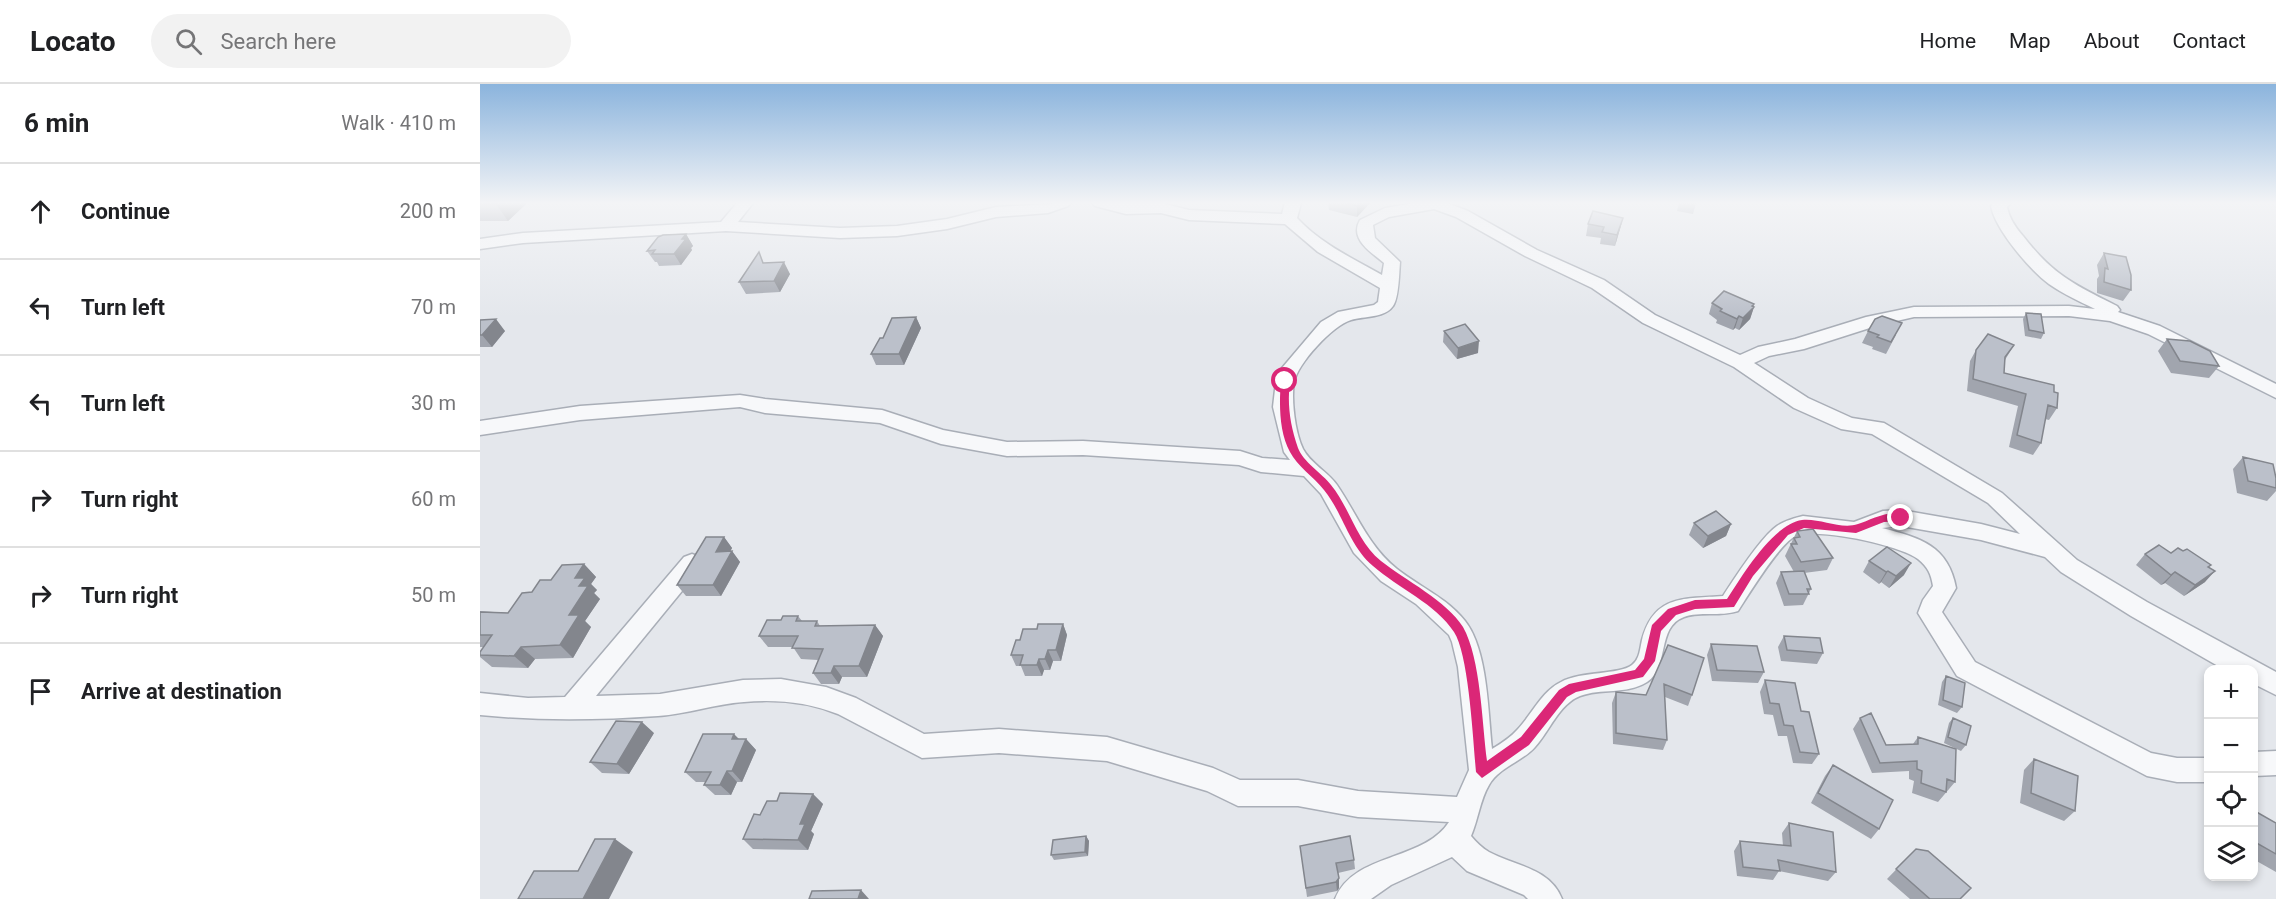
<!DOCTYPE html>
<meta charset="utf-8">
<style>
body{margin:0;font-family:Roboto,sans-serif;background:#f2f2f2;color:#202124}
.controls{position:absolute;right:18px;bottom:18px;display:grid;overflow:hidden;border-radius:12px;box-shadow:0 3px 9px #0003}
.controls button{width:54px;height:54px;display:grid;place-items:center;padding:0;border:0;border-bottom:2px solid #e0e0e0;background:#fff;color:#202124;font:30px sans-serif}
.stop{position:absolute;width:18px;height:18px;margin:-14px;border:4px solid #db2777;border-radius:50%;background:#fff}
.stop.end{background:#db2777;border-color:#fff;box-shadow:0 2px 6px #0008}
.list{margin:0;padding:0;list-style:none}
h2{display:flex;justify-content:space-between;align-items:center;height:78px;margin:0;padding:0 24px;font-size:26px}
h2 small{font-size:20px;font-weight:400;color:#757577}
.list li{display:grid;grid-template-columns:39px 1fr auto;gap:18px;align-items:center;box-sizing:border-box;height:96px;padding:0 24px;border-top:2px solid #e0e0e0}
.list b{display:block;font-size:22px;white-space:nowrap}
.list em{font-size:20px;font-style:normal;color:#757577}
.icon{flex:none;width:33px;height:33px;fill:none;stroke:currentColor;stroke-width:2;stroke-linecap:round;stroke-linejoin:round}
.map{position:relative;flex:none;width:1796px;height:815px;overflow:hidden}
header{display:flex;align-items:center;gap:36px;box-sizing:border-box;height:84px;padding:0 30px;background:#fff;border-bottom:2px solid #e0e0e0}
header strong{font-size:28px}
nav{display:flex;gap:33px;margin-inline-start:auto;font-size:21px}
.search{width:420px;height:54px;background:#f2f2f2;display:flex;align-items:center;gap:15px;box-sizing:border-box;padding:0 21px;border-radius:33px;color:#757577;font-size:22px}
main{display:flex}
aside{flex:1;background:#fff}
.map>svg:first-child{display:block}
</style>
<header>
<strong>Locato</strong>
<div class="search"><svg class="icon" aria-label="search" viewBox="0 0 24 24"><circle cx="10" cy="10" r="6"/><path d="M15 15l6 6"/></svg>Search here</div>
<nav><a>Home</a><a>Map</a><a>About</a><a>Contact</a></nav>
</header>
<main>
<aside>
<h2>6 min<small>Walk · 410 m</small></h2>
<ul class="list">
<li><svg class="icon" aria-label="ahead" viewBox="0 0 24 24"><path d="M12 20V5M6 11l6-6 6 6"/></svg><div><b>Continue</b></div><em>200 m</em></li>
<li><svg class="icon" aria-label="left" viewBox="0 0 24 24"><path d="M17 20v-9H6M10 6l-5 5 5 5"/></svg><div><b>Turn left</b></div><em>70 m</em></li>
<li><svg class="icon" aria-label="left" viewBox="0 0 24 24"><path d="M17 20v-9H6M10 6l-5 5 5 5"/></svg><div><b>Turn left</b></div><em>30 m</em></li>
<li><svg class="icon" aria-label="right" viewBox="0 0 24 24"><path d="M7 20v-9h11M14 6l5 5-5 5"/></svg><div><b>Turn right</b></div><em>60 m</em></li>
<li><svg class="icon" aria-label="right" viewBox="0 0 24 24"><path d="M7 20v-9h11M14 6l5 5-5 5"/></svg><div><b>Turn right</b></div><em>50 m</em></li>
<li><svg class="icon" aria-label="arrive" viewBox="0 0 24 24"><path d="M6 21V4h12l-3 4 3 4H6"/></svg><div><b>Arrive at destination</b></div></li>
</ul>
</aside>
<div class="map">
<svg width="1796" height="815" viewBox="0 0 1796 815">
<rect width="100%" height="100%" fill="#e4e7ec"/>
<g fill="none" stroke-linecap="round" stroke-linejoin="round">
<g stroke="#a9aeb7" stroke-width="3">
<path id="minor" d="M257 119H273L258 138 360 144 417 142 467 135 516 123 591 119 588 122 568 129 516 133 467 145 417 152 360 154 246 147 43 159 0 165V155L43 149 241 138Z
M612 119H681L709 126 802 130 805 119H821L817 134C841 160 872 174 902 191L904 179C891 168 869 155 880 136L905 124 935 119H967L988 127 1057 166 1124 196 1175 231 1260 271 1278 263 1315 255 1386 233 1434 223 1589 222 1615 225C1599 217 1583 210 1569 200 1550 186 1515 145 1511 122L1513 119H1531L1527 123C1529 134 1536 144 1543 152 1573 191 1595 201 1637 222L1640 226 1638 228 1680 242 1796 300V314L1668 250 1630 237 1589 232 1434 233 1399 241 1324 265 1289 272 1274 279 1328 314 1372 334 1404 339 1522 409 1597 476 1667 518 1796 588V611L1774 600V586H1745L1651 532 1581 488 1565 473 1501 456 1421 442 1402 444C1440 454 1468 461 1476 504L1462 528 1495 578 1671 669 1697 674H1728V698H1697L1667 692 1477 592 1438 529 1443 516 1453 502C1451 490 1448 483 1438 475 1420 461 1333 442 1314 453 1298 462 1269 510 1258 527 1240 533 1219 527 1204 533 1176 543 1190 583 1167 598 1146 611 1121 604 1100 612 1079 620 1069 648 1055 663 1042 678 1019 683 1009 701 1000 716 998 736 991 752 996 758 1002 764 1009 768 1035 782 1070 784 1082 815H1048L1044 811 987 787 972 773 911 801 891 815H855C874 768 943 778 969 738L878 733 818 722H758L727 707 627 677 519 669 442 674 358 630C328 618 295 615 264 618 235 620 207 630 178 632 119 636 59 637 0 631V609L48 614 85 613 204 473 212 470 220 473 223 479 220 485 116 612 180 610 263 596 301 595 346 603 376 614 444 650 519 645 627 653 733 684 760 696H818L878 707 977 713 989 686 978 583 972 558 969 551 936 520 901 497 874 469 841 410 824 392 781 388 759 381 603 371 527 372 461 360 400 339 285 329 260 323 100 336 0 351V337L100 322 260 311 285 315 402 326 463 346 527 358 603 357 760 367 782 374 810 376 804 368 793 323 796 297 802 284 841 238 858 228 894 221 898 218 900 204 838 168 805 140 709 136 681 129 646 130 615 122ZM954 125 976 133 1045 172 1112 204 1163 239 1254 283 1314 324 1361 345 1392 350 1508 419 1540 450 1501 440 1421 426 1403 427 1374 438 1323 432C1315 434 1304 437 1297 442 1281 453 1254 495 1243 512 1205 515 1174 510 1162 556 1160 564 1160 575 1152 581 1139 591 1101 587 1081 598 1062 607 1052 630 1038 645 1031 653 1022 659 1012 665 1008 629 1008 566 985 537 967 514 940 503 917 485 888 462 877 430 857 401 848 388 830 379 823 365 815 348 811 316 814 298 818 279 852 242 871 236 884 232 905 234 913 222 919 214 919 189 920 178L895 154 893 141 909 133Z
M1796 667V691L1774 692V668Z"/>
</g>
<use href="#minor" fill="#f7f8fa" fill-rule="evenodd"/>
</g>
<path fill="#a1a5ae" d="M0 119H47L28 137H0Z
M848 119H890L877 133 849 126Z
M1199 119H1216L1213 130 1197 127Z
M1143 134 1140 145 1135 162 1120 160 1121 154 1106 152 1108 140Z
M206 150 213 162 211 164 212 166 201 181 179 182 177 178H175L167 167Z
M1624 169 1651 206 1643 217 1617 209V195L1619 192 1617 181Z
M284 179 310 190 300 208 266 210 259 198Z
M1232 219 1274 220 1273 223H1274L1270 235 1259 246 1255 244 1253 246 1236 239 1237 236 1229 230Z
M1546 229 1564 249 1561 255 1545 252 1543 235Z
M436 233 441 244 424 281H396L391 270 403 254Z
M0 236 25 247 12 263H0Z
M964 247 998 269 977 275 963 258Z
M1388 247 1416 251 1406 270 1392 265 1393 263 1382 259Z
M1687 255 1739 282 1729 294 1691 289 1678 267Z
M1534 261 1525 276 1524 289 1574 308 1577 324 1569 336 1565 335 1561 359 1553 371 1529 363 1538 322 1487 307 1490 277 1496 266Z
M1763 373 1796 394V407L1787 417 1757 409 1753 385Z
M1214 439 1251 440 1246 452 1223 464 1209 451Z
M1317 447 1353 474 1347 486 1324 489 1331 505 1323 521 1304 522 1296 499 1301 488H1314L1305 472Z
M244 453 252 464 250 467H252L260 478 241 512H206L197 501Z
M1703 467 1731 481 1729 483 1725 498 1704 512 1685 499 1681 501 1656 481 1665 470Z
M1389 477 1424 491 1409 504 1401 498 1399 500 1383 488Z
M104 480 116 493 111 500 117 506 114 509 120 515 105 537 111 543 93 574 55 575 48 584 12 583 0 573V568L4 563H0V527L28 529 52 508 71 496Z
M318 532 322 537H337L340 542 395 541 403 552 387 593H362L359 600H341L333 589 338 576 321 575 313 563H288L279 552 301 536Z
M583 540 587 551 581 577H573L570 586H564L562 592H545L541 582H536L531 571 540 556 557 545Z
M1304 552 1343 569 1337 580 1301 577 1298 563Z
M1231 560 1284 588 1278 599 1232 597 1227 571Z
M1224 574 1212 611 1208 622 1185 613 1187 656 1183 666 1133 660 1132 619 1136 608 1166 611Z
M1466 592 1482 623 1477 629 1458 621 1462 598Z
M1285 596 1321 627 1339 670 1332 680 1313 679 1307 652H1298L1293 631 1284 630 1280 608Z
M1380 634 1406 661 1433 660 1438 653 1475 698 1458 718 1432 709 1434 697 1429 695V687L1392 689 1373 645Z
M1473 634 1486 661 1481 667 1464 659 1469 639Z
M174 649 149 690 122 689 110 678Z
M260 655H266L276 666 262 698H257L251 711H235L224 701 225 698H216L205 688Z
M1554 675 1595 727 1584 737 1540 719 1544 686Z
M1353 681 1399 745 1391 755 1331 719 1345 692Z
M333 710 343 720 331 747 334 750 328 766 273 765 263 755 280 731 297 717Z
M1773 726 1796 739V788L1773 775Z
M1309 739 1356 788 1348 797 1299 787 1293 796 1257 792 1254 767 1260 757 1303 762 1302 749Z
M606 752 609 757 608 772 574 776 571 771Z
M820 762 874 776 875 785 858 789 859 804 857 807 827 813Z
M1436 765 1480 815H1430L1407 795Z"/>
<path fill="#83868d" d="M17 119H47L28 137 16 120Z
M880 119H890L877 133V122Z
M1143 134 1140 145 1135 162 1137 151Z
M206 150 213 162 211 164 212 166 201 181 194 170Z
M304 178 310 190 300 208 294 197Z
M1274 220 1272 226 1274 223 1270 235 1259 246 1263 234Z
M1259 232 1255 244 1253 246 1257 235Z
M436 233 441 244 424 281 419 270Z
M16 235 25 247 12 263 2 251Z
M999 257 998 269 977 275 978 264Z
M1251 440 1246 452 1223 464 1228 452Z
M244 453 252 464 245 478 236 468Z
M252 467 260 478 241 512 233 501Z
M1431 479 1424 491 1409 504 1416 492Z
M104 480 116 493 111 500 117 506 114 509 120 515 105 537 111 543 93 574 80 561 89 531 99 502 95 494Z
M1408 487 1401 498 1399 500 1406 488Z
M1735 487 1725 498 1704 512 1715 501Z
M1695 488 1685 499 1681 501 1691 491Z
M583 540 587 551 581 577 576 566Z
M395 541 403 552 387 593 379 582Z
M41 563 55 575 48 584 34 572Z
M568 566 573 577 570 586 565 575Z
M559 575 564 586 562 592 557 581Z
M354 582 362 593 359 600 351 589Z
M162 638 174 649 149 690 137 680Z
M254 650 264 660 266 655 276 666 262 698 252 687V655Z
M247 687 257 698 251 711 240 701Z
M333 710 343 720 331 747 334 750 328 766 318 756 320 740Z
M606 752 609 757 608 772 605 768Z
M135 755 153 768 129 815H103Z
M859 794V804L857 807 856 798Z
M381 806 389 815H378Z"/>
<path fill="#bbc0ca" stroke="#83868d" stroke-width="1.5" d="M0 119H17L16 120H0Z
M865 119H880L877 122Z
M1113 127 1143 134 1137 151 1122 148 1124 143 1108 140Z
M206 150 202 155H206L194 170H172L175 166 167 167 178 153 183 151Z
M279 168 283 179 304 178 294 197 259 198Z
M1624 169 1646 173 1651 191V206L1624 198 1625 184 1628 185Z
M1244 207 1274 220 1272 222 1274 223 1263 234 1259 232 1257 235 1240 227 1242 225 1232 219Z
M1546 229 1561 230 1564 249 1549 246Z
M1402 232 1422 239 1411 258 1397 253 1399 251 1388 247 1395 235Z
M436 233 419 270H391L400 254H403L412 234Z
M16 235 2 251H0V236Z
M985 240 999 257 978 264 964 247Z
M1508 250 1534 261 1525 273 1524 289 1574 301V308L1578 309 1577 324 1568 321 1561 359 1537 351 1546 310 1493 295 1496 266Z
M1687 255 1710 257 1730 267 1739 282 1700 277Z
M1763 373 1793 380 1796 394V404L1768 397Z
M1236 427 1251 440 1228 452 1214 439Z
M1333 445 1353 474 1321 478 1311 460H1317L1314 454 1320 453 1317 447Z
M226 453H244L236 468 252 467 233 501H197Z
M1679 461 1691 469 1698 464 1703 467 1707 465 1731 481 1728 483 1735 487 1715 501 1695 488 1691 491 1665 470Z
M1407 463 1431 479 1416 492 1408 487 1406 488 1389 477Z
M104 480 95 494H105L99 502H108L89 531H99L80 561 41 563 34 572 0 571V568L12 551H0V528L28 529 42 509 52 508 60 496H71L82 481Z
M1324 487 1331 505H1327L1329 510H1309L1301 488Z
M303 532H318L316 537H337L335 542 395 541 379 582H354L351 589H333L343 565 312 564 318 552H279L287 536H301Z
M558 540H583L576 566H568L565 575H559L557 581H540L543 571H531L536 556H540L543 545H557Z
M1304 552 1340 554 1343 569 1307 566Z
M1231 560 1277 562 1284 588 1237 586Z
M1188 561 1224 574 1212 611 1184 600 1187 656 1136 649V608L1166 611Z
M1466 592 1485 599 1482 623 1463 616Z
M1285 596 1315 599 1321 627 1329 628 1339 670 1320 668 1313 642 1304 641 1299 620 1290 619Z
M1391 629 1406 661 1438 660V653L1476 665 1475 698 1467 695 1466 708 1441 699 1442 687 1437 685V677L1400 679 1380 634Z
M1473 634 1491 642 1486 661 1468 653Z
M136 637 162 638 137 680 110 678Z
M223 650H254L252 655H266L252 687H247L240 701H224L231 688H205Z
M1554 675 1598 692 1595 727 1551 709Z
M1353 681 1413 716 1399 745 1338 709Z
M300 709 333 710 320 740H325L318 756 263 755 274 730 280 731 287 717H297Z
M1773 726 1796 739V770L1773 757Z
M1309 739 1353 748 1356 788 1298 776 1300 787 1263 783 1260 757 1311 762Z
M606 752 605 768 571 771 573 756Z
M870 752 874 776 856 779 859 794 856 798 826 804 820 762Z
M115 755H135L103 815H38L54 787H98Z
M1436 765 1448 767 1491 804 1480 815H1450L1416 785Z
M381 806 378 815H329L332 807Z"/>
<linearGradient id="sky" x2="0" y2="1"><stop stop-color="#8bb4dd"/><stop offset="0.51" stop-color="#f3f4f6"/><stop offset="1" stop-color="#f3f4f6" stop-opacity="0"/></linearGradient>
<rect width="1796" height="233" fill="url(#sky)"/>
<path fill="#db2777" d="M805 294 810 297C807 320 810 341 818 364 823 378 842 389 851 401 870 424 877 458 901 477 925 496 967 517 983 543 1001 575 1002 640 1007 677L1041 653 1079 606 1089 600 1155 586 1164 575 1172 541 1188 525 1215 516 1247 515C1262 492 1293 440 1322 436 1340 434 1361 446 1378 440 1391 436 1415 422 1426 434L1421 437 1404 438 1376 449 1324 444 1308 451 1273 492 1254 523 1215 525 1196 531 1181 547 1175 577 1163 593 1096 608 1087 613 1049 661 1002 694 996 688C993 657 989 571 974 548 956 520 918 504 893 482 869 462 863 429 844 406 834 393 817 382 810 368 799 348 799 319 801 297Z"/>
</svg>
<div class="controls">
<button>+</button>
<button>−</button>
<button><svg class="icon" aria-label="locate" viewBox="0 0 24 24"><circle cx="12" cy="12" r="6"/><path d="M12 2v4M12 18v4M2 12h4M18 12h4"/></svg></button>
<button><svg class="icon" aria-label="layers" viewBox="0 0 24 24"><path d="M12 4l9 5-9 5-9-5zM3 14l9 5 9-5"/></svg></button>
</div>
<div class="stop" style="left:805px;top:297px"></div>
<div class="stop end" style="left:1421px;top:434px"></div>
</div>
</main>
